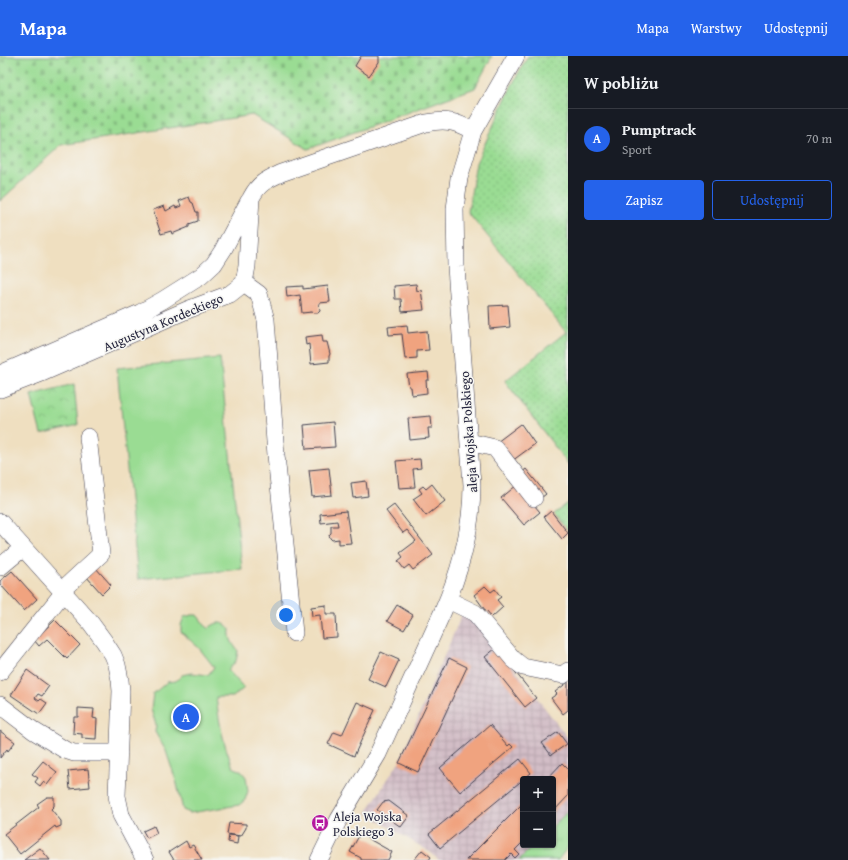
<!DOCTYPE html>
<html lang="pl">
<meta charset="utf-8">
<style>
body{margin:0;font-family:"Gentium Book Plus",serif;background:#20242c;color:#f1f3f6}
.controls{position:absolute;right:12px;bottom:12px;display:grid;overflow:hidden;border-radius:4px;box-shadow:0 1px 3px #0004}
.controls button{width:36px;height:36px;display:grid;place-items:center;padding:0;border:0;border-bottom:1px solid #363941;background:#171b24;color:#f1f3f6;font:20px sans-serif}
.you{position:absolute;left:286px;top:559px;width:14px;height:14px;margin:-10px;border:3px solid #fff;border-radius:50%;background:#1a73e8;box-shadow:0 0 0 6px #1a73e833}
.badge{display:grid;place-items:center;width:26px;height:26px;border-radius:50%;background:#2563eb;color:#fff;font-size:13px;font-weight:700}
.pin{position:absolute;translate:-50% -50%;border:2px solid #fff;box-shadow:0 1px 4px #0006}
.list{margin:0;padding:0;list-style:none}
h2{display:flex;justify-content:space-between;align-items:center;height:52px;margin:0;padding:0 16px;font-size:17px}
h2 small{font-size:13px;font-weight:400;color:#9ea1a6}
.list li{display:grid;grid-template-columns:26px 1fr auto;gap:12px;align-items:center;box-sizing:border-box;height:60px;padding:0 16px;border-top:1px solid #363941}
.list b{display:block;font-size:15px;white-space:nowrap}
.list p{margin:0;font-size:13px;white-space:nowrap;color:#9ea1a6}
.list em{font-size:13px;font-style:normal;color:#9ea1a6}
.actions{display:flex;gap:8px;padding:12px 16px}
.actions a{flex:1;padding:9px 0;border:1px solid #2563eb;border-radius:4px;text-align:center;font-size:14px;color:#2563eb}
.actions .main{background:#2563eb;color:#fff}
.map{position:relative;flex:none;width:568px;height:804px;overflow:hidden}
header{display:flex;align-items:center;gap:24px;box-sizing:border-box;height:56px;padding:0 20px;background:#2563eb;color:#fff}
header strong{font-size:19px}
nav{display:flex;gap:22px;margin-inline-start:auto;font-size:14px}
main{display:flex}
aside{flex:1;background:#171b24}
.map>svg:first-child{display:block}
</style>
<header>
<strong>Mapa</strong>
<nav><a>Mapa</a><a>Warstwy</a><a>Udostępnij</a></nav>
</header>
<main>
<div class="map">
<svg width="568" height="804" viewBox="0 0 568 804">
<defs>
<pattern id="industrial-grid" width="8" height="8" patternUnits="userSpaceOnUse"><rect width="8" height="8" fill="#d2bdc6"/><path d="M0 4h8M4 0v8" fill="none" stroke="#b4a2ab"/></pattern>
<pattern id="grass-tufts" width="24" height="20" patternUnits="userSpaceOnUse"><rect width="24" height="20" fill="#9adc93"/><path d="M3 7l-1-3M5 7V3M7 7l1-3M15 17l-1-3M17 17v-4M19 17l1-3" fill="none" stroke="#84bc80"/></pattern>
<pattern id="cemetery-stones" width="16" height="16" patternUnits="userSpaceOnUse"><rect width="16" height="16" fill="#9adc93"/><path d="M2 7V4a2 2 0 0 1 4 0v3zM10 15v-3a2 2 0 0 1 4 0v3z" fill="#84bc80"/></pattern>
<pattern id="park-crowns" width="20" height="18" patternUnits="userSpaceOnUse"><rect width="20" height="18" fill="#9adc93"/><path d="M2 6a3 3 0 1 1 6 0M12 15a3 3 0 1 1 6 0" fill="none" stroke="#84bc80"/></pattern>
<pattern id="garden-dots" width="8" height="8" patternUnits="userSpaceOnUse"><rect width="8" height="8" fill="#9adc93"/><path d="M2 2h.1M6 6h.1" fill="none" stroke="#84bc80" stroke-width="1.8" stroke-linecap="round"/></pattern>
</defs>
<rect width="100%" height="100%" fill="#f6f6f2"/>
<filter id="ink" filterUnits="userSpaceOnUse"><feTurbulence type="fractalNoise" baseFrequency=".025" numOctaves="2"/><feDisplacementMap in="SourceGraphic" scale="8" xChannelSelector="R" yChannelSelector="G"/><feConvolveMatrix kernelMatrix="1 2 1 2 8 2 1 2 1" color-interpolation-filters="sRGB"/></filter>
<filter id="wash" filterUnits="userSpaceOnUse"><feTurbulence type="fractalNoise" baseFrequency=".012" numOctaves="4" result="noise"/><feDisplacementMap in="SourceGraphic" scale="16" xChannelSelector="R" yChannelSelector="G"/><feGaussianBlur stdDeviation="0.9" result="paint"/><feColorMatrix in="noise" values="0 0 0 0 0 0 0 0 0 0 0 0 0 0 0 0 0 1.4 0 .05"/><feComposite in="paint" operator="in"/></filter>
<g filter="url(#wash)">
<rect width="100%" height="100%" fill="#efdfc0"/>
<path fill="url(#industrial-grid)" d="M464 553 478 565 568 682V755L553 770V723H523V789H534L519 804H439L430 796 366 757 400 704Z"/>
<path fill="url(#grass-tufts)" stroke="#5e7f67" d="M568 755V791L558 804H519L534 789H553V770Z"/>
<path fill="url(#cemetery-stones)" stroke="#5e7f67" d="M0 0H492L475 32 308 93 252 59 61 89 0 145Z"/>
<path fill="url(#park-crowns)" stroke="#5e7f67" d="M74 328 78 369 41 378 31 339Z"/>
<path fill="url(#garden-dots)" stroke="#5e7f67" d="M528 0H568V408L505 325 566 276 468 156 476 107 511 31Z
M568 447V476L554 458Z"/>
<path fill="#9adc93" stroke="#5e7f67" d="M220 302 242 513 138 523 117 312Z
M192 559H197L208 573C215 566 223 564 230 573 229 583 232 587 238 595L236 605 228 614 244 632 233 641H216C219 665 223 688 233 711L241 715 246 721 248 735 245 744 239 749 190 757 183 754 177 728 166 695 155 676 156 669 151 653 153 638 167 626 176 625 182 619 191 617 208 619 214 611 199 592 181 576V569L184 561Z"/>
<g id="blocks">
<path fill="#f0a37f" d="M361 0H379V6L369 20 355 10Z
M189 141 191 146 193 147 196 156H198V165L189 168V171L172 178 171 175 161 178 153 154 164 150 166 155 175 150 176 152 181 150 179 145Z
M416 228 417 235 421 234 424 254 402 256 401 243H395L394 230Z
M303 230V233L328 230 330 246 319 247 320 255 318 257H314L312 256 302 257 300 239 287 241 286 231Z
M508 249 510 271 490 273 489 250Z
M407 269 408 277 427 275 429 294 417 295V302L405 303 402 278 389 279 388 271Z
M322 279 323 286H327L330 298 329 300V306L311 308 309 288 306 289 305 281Z
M428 316 429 324H426L427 337 412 339 411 331H409L407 318Z
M431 360 432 372H428L429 382 410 384 408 362Z
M333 366 335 391 306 393 304 369Z
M521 368 535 388 512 405 497 386Z
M420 403 421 412 413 413 415 431 399 432 396 405Z
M329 412 332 439 312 441 309 414Z
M526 413 546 438 541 442 521 417Z
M366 425 368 440 353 442 351 427Z
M432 428 445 445 426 460 413 443 422 437 419 433 423 430 426 433Z
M517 429 540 456 524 469 501 442Z
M394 449 433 499 413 514 409 509 404 513 398 505 403 501 400 497 416 485 407 474 403 477 386 455Z
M346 455 351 487 339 488V483L332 484 330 482 329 479 331 477V470H338L337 465 321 467 320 458Z
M551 455 568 477 562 483 544 461Z
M95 511 111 529 102 538 85 519Z
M12 515 37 543 24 555 0 528V525Z
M485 530 491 536 495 533 501 541 497 544 503 551 492 561 486 554H485L474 539Z
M326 549V558H336L337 581 322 582 320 559 312 560 311 551Z
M397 549 413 559 404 574 387 565Z
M55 564 80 589 67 603 47 583 39 590 34 584Z
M496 592 536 642 525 651 485 601Z
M381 596 399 604 386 631 368 623Z
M449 602 467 611 418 716 399 707Z
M27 614 49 630 42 640 38 638 35 642 39 645 41 643 47 647 39 658 11 639Z
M568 626V654L563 658 551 642 557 638 555 636Z
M357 646 375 654 354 700 328 688 334 676 342 679Z
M78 652 94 653 93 662 97 663 96 683 82 682V678L73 677 74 661H78Z
M490 669 508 690 510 688 513 691 460 736 440 712Z
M0 675 15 686 8 695 7 693 0 702Z
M558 676 567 688 551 699 542 687Z
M520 703 531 717 440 792 429 778Z
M43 705 57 716 47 729 43 726 40 730 35 726 38 722 32 718Z
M562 707 568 713V740L553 756V723H547Z
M88 713 90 731 70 733 68 715Z
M47 741H54V750L51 753 61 765V770L56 772 55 770 20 798 4 778 39 751 37 748Z
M389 745 409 760 401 771 377 754 383 746Z
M523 747V786L515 794 519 798 515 802 511 798 505 804H466Z
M229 767 246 768V772L241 780 227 778Z
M154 770 157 777 147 782 143 775Z
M360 778 392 796 388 804H361V802L350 796Z
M229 779 238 780 237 788 228 786Z
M186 785 189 791 193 789 202 804H174L169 796Z
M40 792 50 804H24Z
M422 794 431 801 429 804H414Z"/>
</g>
</g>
<g filter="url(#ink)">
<use href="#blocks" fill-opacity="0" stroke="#413e4f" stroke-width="1"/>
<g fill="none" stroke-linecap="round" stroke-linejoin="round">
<g stroke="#413e4f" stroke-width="18">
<path id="minor" d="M244 227 259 238 266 264 276 399 294 577
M0 318 140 257 163 244 201 220 214 208 223 194 249 145
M0 333 44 316 187 254 230 238 244 227 247 210 251 142C259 127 266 124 281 117L426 67C446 63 455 65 473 75
M469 386 495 392 534 442
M0 466 90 566 104 585 113 599 117 609 120 624 121 635 117 740 121 759 145 804
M0 511 23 492
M61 535 101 498 88 381
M448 544 475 557 513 603 523 611 563 619 568 615
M0 616 63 537
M0 649 34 675 65 694 74 697H119
M319 804 339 763 378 698 443 555C460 516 472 471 472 429L456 211 455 153 459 122 473 75 516 0"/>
</g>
<use href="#minor" stroke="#fff" stroke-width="17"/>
</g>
</g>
<defs>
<g id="bus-disc" transform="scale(0.9)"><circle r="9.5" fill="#b5179e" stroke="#f6f6f2"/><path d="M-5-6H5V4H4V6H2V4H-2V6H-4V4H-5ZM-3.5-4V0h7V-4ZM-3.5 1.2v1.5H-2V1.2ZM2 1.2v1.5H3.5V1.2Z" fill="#fff"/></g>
</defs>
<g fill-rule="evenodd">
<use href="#bus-disc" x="320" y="767"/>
</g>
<g text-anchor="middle" stroke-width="3" stroke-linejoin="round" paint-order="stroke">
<g font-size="13" fill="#22223b" stroke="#f6f6f2">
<text transform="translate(163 266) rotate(-23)" y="5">Augustyna Kordeckiego</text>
<text transform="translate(468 376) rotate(-94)" y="5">aleja Wojska Polskiego</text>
</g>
<g font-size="13" fill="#22223b" stroke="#f6f6f2" text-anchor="start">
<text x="333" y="765">Aleja Wojska<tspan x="333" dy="15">Polskiego 3</tspan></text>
</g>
</g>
</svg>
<div class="controls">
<button>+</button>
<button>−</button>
</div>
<div class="you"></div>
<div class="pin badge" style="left:186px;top:661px">A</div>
</div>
<aside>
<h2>W pobliżu<small></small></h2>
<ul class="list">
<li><span class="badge">A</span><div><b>Pumptrack</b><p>Sport</p></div><em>70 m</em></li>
</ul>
<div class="actions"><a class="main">Zapisz</a><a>Udostępnij</a></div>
</aside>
</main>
